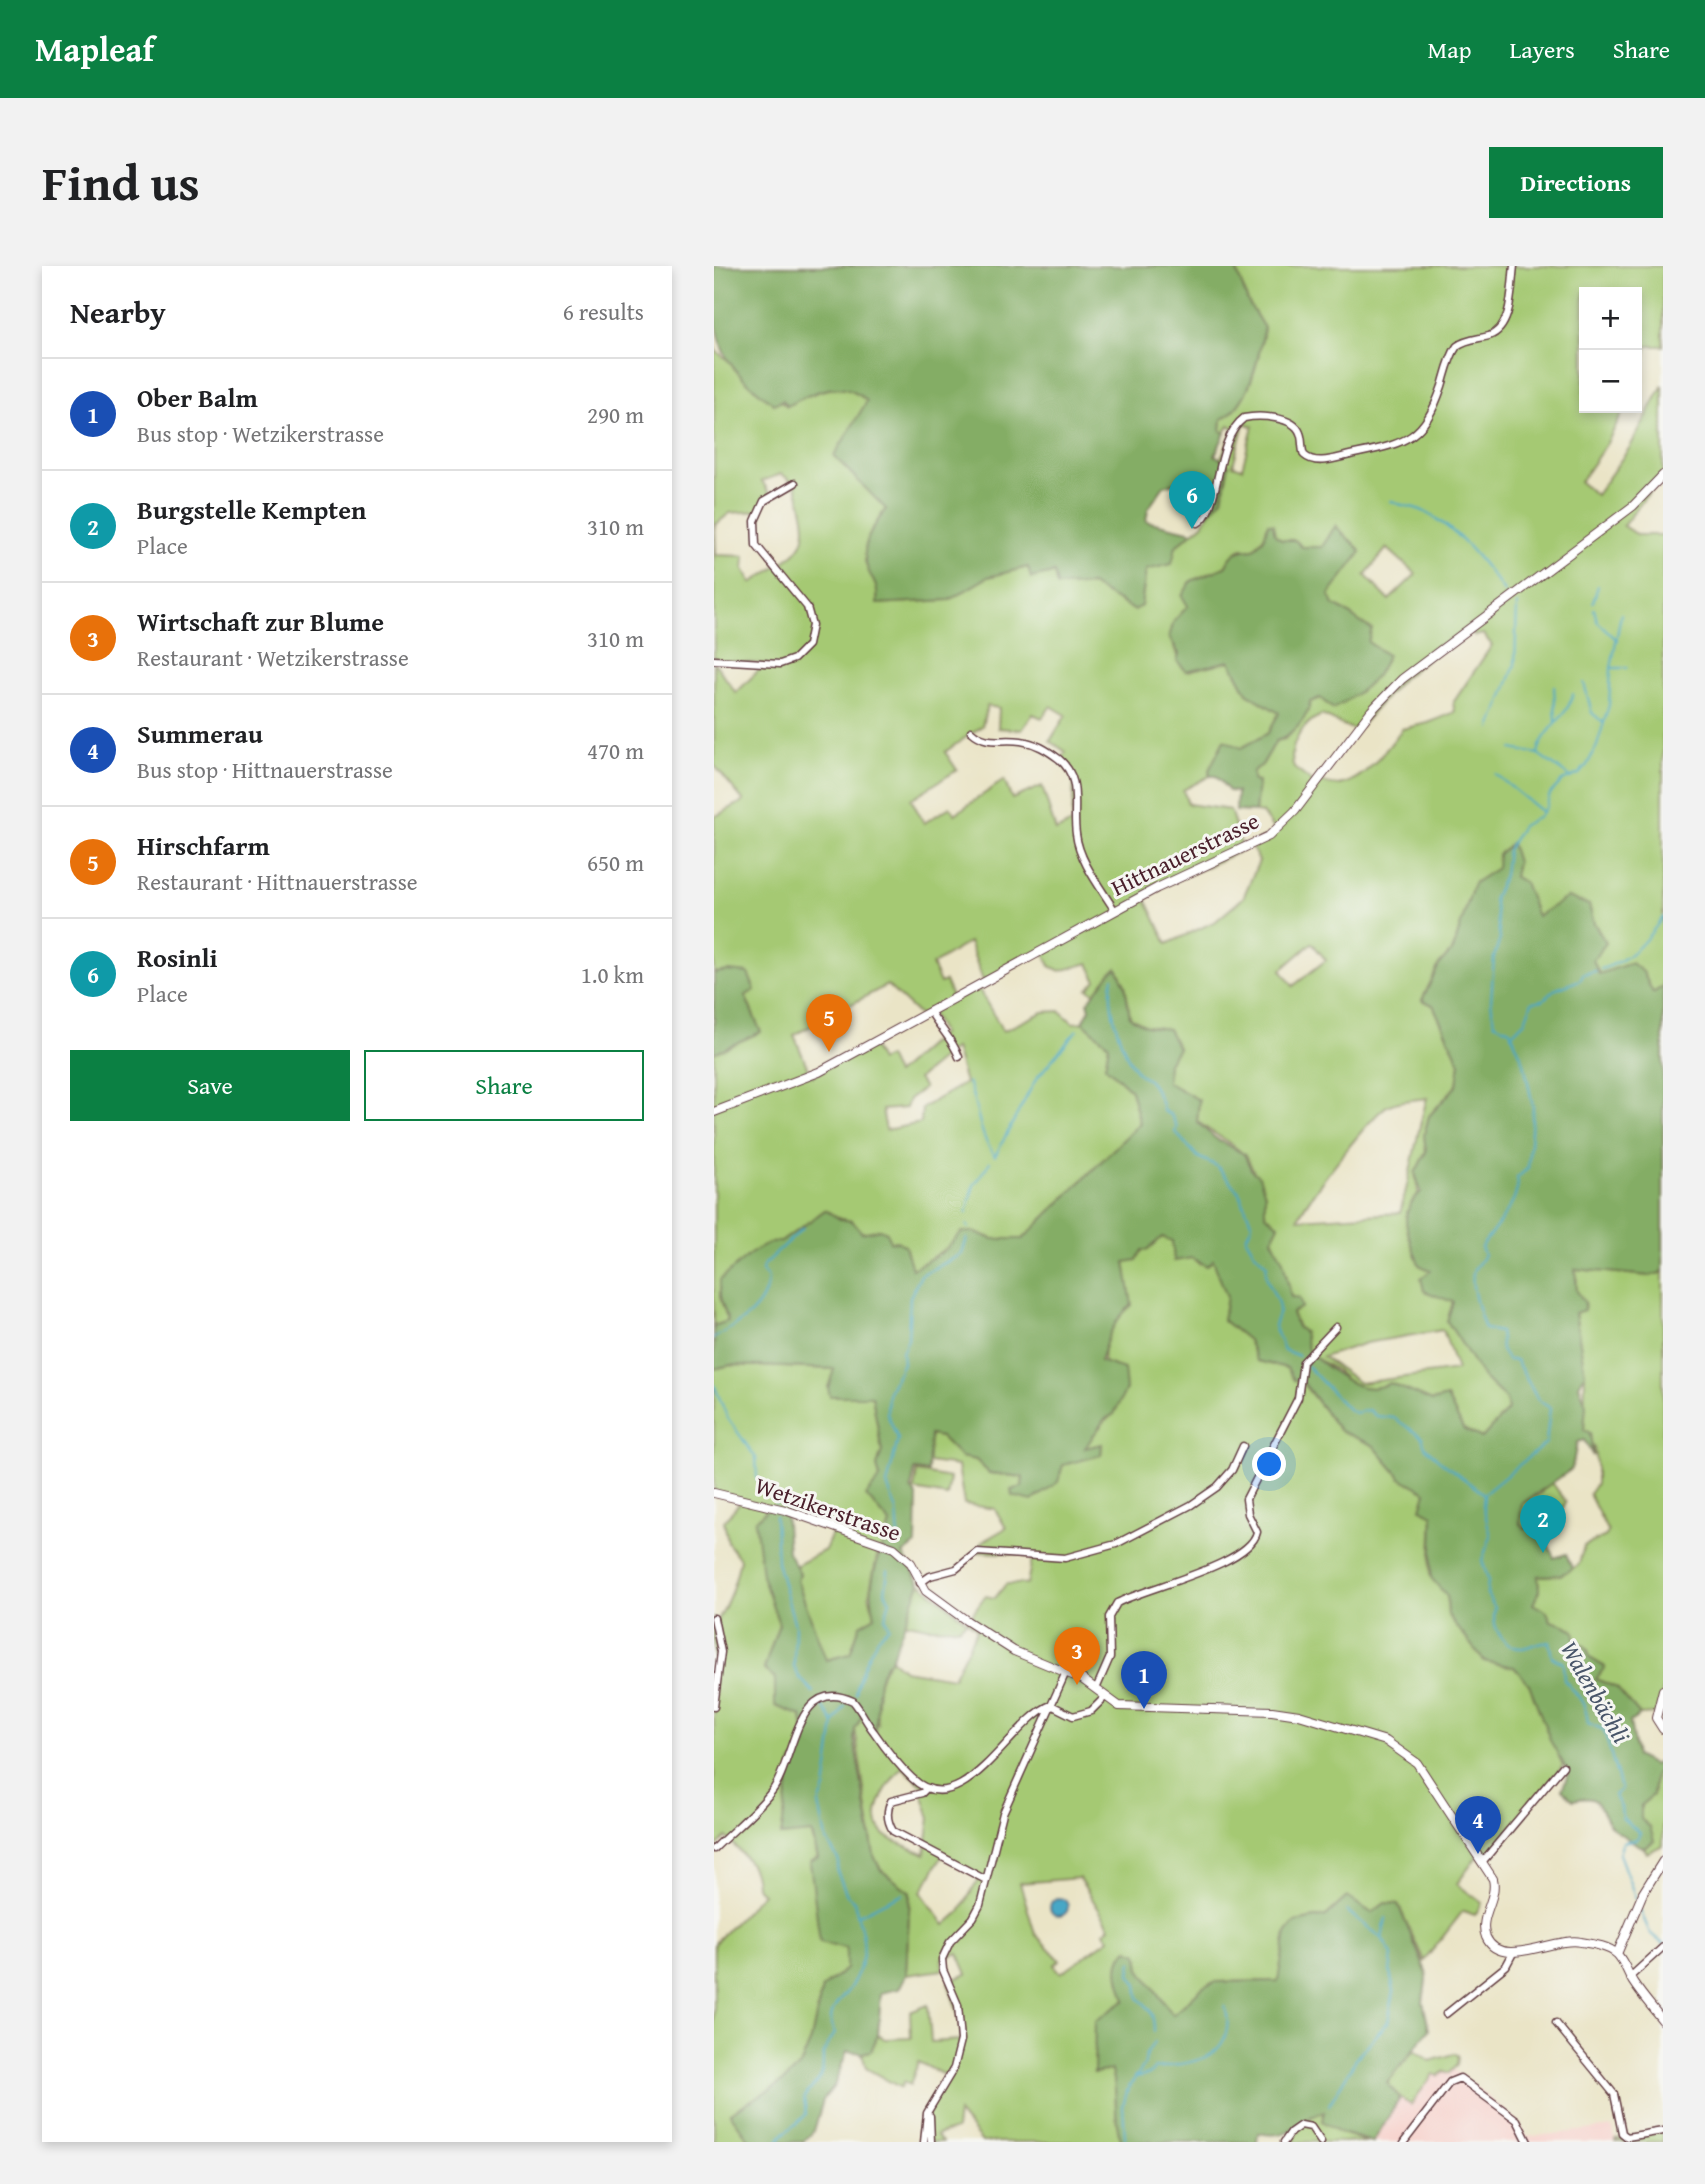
<!DOCTYPE html>
<meta charset="utf-8">
<style>
body{margin:0;font-family:"Gentium Book Plus",serif;background:#f2f2f2;color:#202124}
.controls{position:absolute;right:21px;top:21px;display:grid;overflow:hidden;border-radius:0px;box-shadow:0 4px 10px #0003}
.controls button{width:63px;height:63px;display:grid;place-items:center;padding:0;border:0;border-bottom:2px solid #e0e0e0;background:#fff;color:#202124;font:35px sans-serif}
.you{position:absolute;left:556px;top:1199px;width:24px;height:24px;margin:-18px;border:5px solid #fff;border-radius:50%;background:#1a73e8;box-shadow:0 0 0 10px #1a73e833}
.badge{display:grid;place-items:center;width:46px;height:46px;border-radius:50%;background:#0b8043;color:#fff;font-size:23px;font-weight:700}
.pin{position:absolute;translate:-50% -58px;filter:drop-shadow(0 2px 4px #0008)}
.pin::after{content:'';position:absolute;top:37px;width:24px;height:21px;background:inherit;clip-path:polygon(0 0,100% 0,50% 100%)}
.list{margin:0;padding:0;list-style:none}
h2{display:flex;justify-content:space-between;align-items:center;height:91px;margin:0;padding:0 28px;font-size:30px}
h2 small{font-size:23px;font-weight:400;color:#757577}
.list li{display:grid;grid-template-columns:46px 1fr auto;gap:21px;align-items:center;box-sizing:border-box;height:112px;padding:0 28px;border-top:2px solid #e0e0e0}
.list b{display:block;font-size:26px;white-space:nowrap}
.list p{margin:0;font-size:23px;white-space:nowrap;color:#757577}
.list em{font-size:23px;font-style:normal;color:#757577}
.actions{display:flex;gap:14px;padding:21px 28px}
.actions a{flex:1;padding:16px 0;border:2px solid #0b8043;border-radius:0px;text-align:center;font-size:24px;color:#0b8043}
.actions .main{background:#0b8043;color:#fff}
.map{position:relative;flex:none;width:949px;height:1876px;overflow:hidden;border-radius:0px}
header{display:flex;align-items:center;gap:42px;box-sizing:border-box;height:98px;padding:0 35px;background:#0b8043;color:#fff}
header strong{font-size:33px}
nav{display:flex;gap:38px;margin-inline-start:auto;font-size:24px}
.intro{display:flex;align-items:center;justify-content:space-between;box-sizing:border-box;height:168px;padding:0 42px}
h1{margin:0;font-size:49px}
.button{padding:18px 32px;border-radius:0px;background:#0b8043;color:#fff;font-size:24px;font-weight:700}
main{display:flex;gap:42px;padding:0 42px}
aside{flex:1;background:#fff;border-radius:0px;box-shadow:0 4px 10px #0003}
.map>svg:first-child{display:block}
</style>
<header>
<strong>Mapleaf</strong>
<nav><a>Map</a><a>Layers</a><a>Share</a></nav>
</header>
<div class="intro"><h1>Find us</h1><a class="button">Directions</a></div>
<main>
<aside>
<h2>Nearby<small>6 results</small></h2>
<ul class="list">
<li><span class="badge" style="background:#1a4fb4">1</span><div><b>Ober Balm</b><p>Bus stop · Wetzikerstrasse</p></div><em>290 m</em></li>
<li><span class="badge" style="background:#0f9aa8">2</span><div><b>Burgstelle Kempten</b><p>Place</p></div><em>310 m</em></li>
<li><span class="badge" style="background:#e8710a">3</span><div><b>Wirtschaft zur Blume</b><p>Restaurant · Wetzikerstrasse</p></div><em>310 m</em></li>
<li><span class="badge" style="background:#1a4fb4">4</span><div><b>Summerau</b><p>Bus stop · Hittnauerstrasse</p></div><em>470 m</em></li>
<li><span class="badge" style="background:#e8710a">5</span><div><b>Hirschfarm</b><p>Restaurant · Hittnauerstrasse</p></div><em>650 m</em></li>
<li><span class="badge" style="background:#0f9aa8">6</span><div><b>Rosinli</b><p>Place</p></div><em>1.0 km</em></li>
</ul>
<div class="actions"><a class="main">Save</a><a>Share</a></div>
</aside>
<div class="map">
<svg width="949" height="1876" viewBox="0 0 949 1876">
<rect width="100%" height="100%" fill="#f6f6f2"/>
<filter id="ink" filterUnits="userSpaceOnUse"><feTurbulence type="fractalNoise" baseFrequency=".0143" numOctaves="2"/><feDisplacementMap in="SourceGraphic" scale="14" xChannelSelector="R" yChannelSelector="G"/><feConvolveMatrix kernelMatrix="1 2 1 2 8 2 1 2 1" color-interpolation-filters="sRGB"/></filter>
<filter id="wash" filterUnits="userSpaceOnUse"><feTurbulence type="fractalNoise" baseFrequency=".00686" numOctaves="4" result="noise"/><feDisplacementMap in="SourceGraphic" scale="28" xChannelSelector="R" yChannelSelector="G"/><feGaussianBlur stdDeviation="1.57" result="paint"/><feColorMatrix in="noise" values="0 0 0 0 0 0 0 0 0 0 0 0 0 0 0 0 0 1.4 0 .05"/><feComposite in="paint" operator="in"/></filter>
<g filter="url(#wash)">
<rect width="100%" height="100%" fill="#eae4c6"/>
<path fill="#f7d0ca" d="M739 1803 803 1854 813 1871 899 1861 901 1876H659L686 1832 698 1839 719 1808 730 1804 735 1807Z"/>
<path fill="#a5c973" stroke="#78744f" stroke-width="2" fill-rule="evenodd" d="M521 0H949V80H933L923 120V26H870V142H911L893 177 866 216 882 229 916 181 949 119V209L909 260 924 269H949V720L939 727 929 706 885 709 879 694 891 677 880 657 875 639 824 651 794 618 784 589V602L760 617 739 684 725 699 708 734 719 739 746 797 743 819 715 850 710 869 712 886 701 907 717 1005 739 1036 769 1111 792 1133 794 1144 768 1172 749 1163 733 1131 718 1135 676 1117 663 1123 639 1120 622 1104 595 1088 578 1047 587 1041 585 1032 577 1031C574 1005 564 992 557 969 550 946 545 903 528 887 517 876 497 867 483 855L485 834 453 816 454 797 464 782 454 764 432 760 416 751 411 719 389 717 382 728 374 723 382 714 375 697 346 705 336 700 329 684 270 717 255 676 218 699 226 717 231 715 239 733 263 720 289 765 329 746 346 745 359 757 369 756 395 779 391 800 417 824 426 857 309 973H279L265 967 236 980 198 1004 166 963 148 967 138 955 126 953 111 944 67 976 36 988 19 1005 6 1031 14 1055 0 1060V787L46 765 31 729 34 707H0V551L30 535 0 499V396L22 427 51 398 0 394V78L2 85 73 140C101 126 127 111 153 135L172 243C159 261 143 283 155 306 162 318 165 323 163 338L235 334 274 311 314 301 341 306 343 320 377 319 420 344 427 340 432 304 489 258 495 248 507 191 520 162 515 159 511 167 507 165 508 153C536 139 545 91 550 62L534 36ZM530 157 539 160 528 202 519 199ZM67 208 81 217C102 284 91 281 38 317L30 303 31 290 2 289 1 259 16 247 44 245 56 228 48 215ZM559 259 560 269 568 274H581L588 281 608 282 622 260C629 271 640 274 646 286L615 328 620 339C635 346 643 356 657 363L654 375 606 432 596 436 571 473 562 475 548 499 539 505V515L544 516 541 546 548 547 561 565 537 580 545 595 529 632 502 655 453 678 430 629 529 584 516 544 474 538 469 524 496 510 495 504 554 467 565 447 533 427 516 395 473 405 460 382V355L475 340 477 315 511 301 525 283H540ZM673 282 702 308 675 334 651 309ZM754 362 761 370 769 368 778 379 739 437 741 446 714 457 688 463C673 483 637 536 605 514L601 518 580 502C573 481 588 457 608 449L642 465 688 413ZM273 440 285 442 284 462 308 464 319 448 328 452 337 440 352 449 336 475 352 486 346 495 360 513 358 557 342 565 328 520 298 533 290 514 241 548 236 541 210 557 197 533 243 504 231 486 268 460ZM598 677 612 694 579 720 567 704ZM173 719 206 750 216 745 228 767 182 808 174 791 166 795 157 778 97 810 80 769ZM241 782 251 817 208 842 207 857 172 864 168 844 192 842 195 833 210 822 204 813ZM713 832C702 870 697 909 686 947L584 953C590 936 660 845 675 839 686 834 702 834 713 832ZM729 1064 743 1104 646 1117 609 1091 652 1077Z
M448 971 458 974 485 998 499 994 513 1031 509 1054 534 1074 543 1095 573 1102 580 1114 587 1115 625 1164 659 1179 687 1212 712 1226 708 1242 719 1249 716 1309 733 1330 734 1349 770 1395 800 1401 815 1418 849 1500 769 1595 764 1589 743 1618 768 1637 761 1649 749 1645 710 1695 684 1638 671 1637 658 1647 633 1631 612 1650 581 1656 564 1715 500 1716 489 1721 459 1749 426 1703 424 1688 413 1684C394 1701 413 1715 411 1735 408 1751 388 1789 380 1806L398 1803C405 1828 398 1852 408 1876H268L244 1847 242 1863 222 1869 228 1876H210L213 1847 234 1811 204 1796 196 1819 189 1816 187 1822 152 1802 148 1787 157 1785 164 1769 171 1773 197 1772 196 1746 214 1739 217 1776 247 1774V1759L234 1716 253 1708 244 1687 228 1693 229 1704 192 1709 196 1626 167 1604 160 1590 141 1463 148 1450 164 1457C159 1439 163 1406 177 1393L190 1404 239 1412 263 1363 253 1355 271 1330 281 1332 292 1318H313L319 1288 263 1286 268 1276 292 1262 281 1243 250 1238 244 1200 214 1196 216 1169 227 1171 247 1191 262 1194 275 1207 309 1211 308 1221 298 1230 348 1199 387 1189 388 1178 371 1182 372 1175C384 1167 388 1155 400 1148 389 1104 377 1073 417 1039L411 996 428 984H434ZM188 1501 212 1523 208 1527 216 1552 211 1588C200 1582 181 1578 171 1569 150 1550 175 1516 188 1501ZM229 1589 265 1612 246 1646 231 1659 207 1626ZM365 1612 396 1661 390 1666 395 1673 347 1707 340 1699 346 1694 321 1668 306 1617Z
M860 1003 936 1010 949 1006V1424L942 1448 926 1449 903 1422 882 1413 890 1400 876 1392 873 1382 861 1373V1366L853 1360 836 1355 819 1338 825 1325 824 1310 847 1309 865 1298 870 1280 892 1270 894 1266 875 1228 882 1218V1198L880 1182 870 1164 871 1108 861 1047 863 1009Z
M17 1099 121 1103 114 1121 158 1130 168 1185 163 1200 176 1257 170 1278 163 1290 155 1329 161 1350 146 1359 136 1388 111 1394 83 1313 86 1308 81 1300 111 1284 120 1263 71 1244 48 1309 65 1358 50 1403 61 1412 88 1450 92 1479 78 1497 67 1570 97 1566 104 1593 106 1676 132 1682V1703L108 1722 97 1774 86 1800 70 1815 16 1847 37 1876H0V1678L49 1627 42 1621C42 1598 28 1588 12 1571L0 1583V1352L3 1356C15 1336 22 1315 26 1293L14 1277 10 1255 28 1234 0 1227V1103Z
M203 1206 236 1212 233 1230 200 1224Z
M837 1215 852 1236 842 1255 825 1252 812 1263 806 1258 808 1238 826 1228Z
M206 1317 253 1355 244 1362 214 1361 189 1356Z
M949 1502V1579L933 1587 930 1582 940 1575 927 1553V1539L939 1529 941 1508Z
M700 1784 716 1795 740 1788 744 1790 743 1799 735 1807 730 1805 724 1810 719 1808 697 1839 686 1832 673 1817Z
M610 1845 609 1855 627 1867 653 1876H579L581 1868 577 1866 588 1853Z
M949 1865V1876H901V1874Z"/>
<path fill="#84ad65" stroke="#676648" stroke-width="2" d="M0 0H521L534 36 550 62C545 91 536 139 508 153L507 165 511 167 501 189 515 199 508 233 495 248 488 241 477 214 450 220 434 243 432 255 479 266 462 280 458 298 432 304 427 340 420 344 377 319 343 320 340 307 317 312 314 301 274 311 235 334 163 338C165 317 159 318 153 301 145 278 160 260 172 243L120 190 153 135C127 111 100 126 73 140L69 134 60 138C0 93 0 77 0 0Z
M554 257 559 258 561 269 568 274H581L588 281H608L622 259C629 272 640 274 647 286L615 329 620 339C635 346 643 356 658 363L654 376 673 389C666 414 641 430 619 443L606 432 596 436C595 451 577 472 562 475L548 499 539 505V515L544 516 541 546 522 545 523 526 515 525 502 510H496L495 504 510 474 527 482 554 467 565 447 533 427 516 395 472 405 463 395 465 388 455 371 460 355 474 340 468 330 477 315 511 301C519 285 524 284 540 283L550 272Z
M797 577 803 596 800 611 810 616 823 650 854 631 875 639 880 657 892 677 879 694 885 708 917 697 929 706 939 727 949 720V1006L936 1010 861 1003 863 1025 871 1037 870 1044 861 1047 871 1108 865 1119 872 1139 870 1164 876 1167 879 1190 870 1174 863 1176 858 1203 808 1238 806 1258 812 1263 825 1252 842 1255 845 1266 833 1275 840 1292 852 1288 858 1302 847 1309 824 1310 825 1325 819 1338 833 1346 837 1355 853 1360 861 1366V1373L873 1382 876 1392 891 1401 882 1413 903 1422 926 1449 916 1456 922 1490 939 1499 949 1494V1502L941 1508 939 1529 927 1539V1553L936 1561 940 1575 930 1582C920 1576 903 1568 896 1559 881 1540 890 1528 859 1534L848 1523 855 1508 837 1476 815 1418 800 1401 770 1395 734 1349 733 1330 717 1312 719 1249 707 1243 712 1226 687 1212 659 1179 626 1165 588 1115 580 1114 573 1102 543 1095 534 1074 509 1054 513 1031 499 994 493 1000 478 992 460 995 458 975 448 971 434 984H428L423 994 411 996 418 1039C399 1054 393 1073 386 1095L410 1103 412 1123 400 1148 390 1154 371 1182 388 1178 387 1189 349 1199 344 1216 318 1235 298 1230 297 1224 308 1221 309 1211 275 1207 262 1194 247 1191 227 1171 216 1169 214 1206 201 1204 197 1223 203 1230 202 1278 189 1288 206 1317 177 1393C156 1412 167 1446 160 1467L148 1450 141 1463 140 1473 160 1590 167 1604 196 1626 192 1709 185 1723 167 1727 164 1769 157 1785 148 1787 133 1785 120 1820 109 1834 100 1865 89 1876H37L16 1847 70 1815 86 1800 97 1774 108 1722 132 1703V1682L106 1676 96 1596 104 1592 98 1567 67 1570 78 1497 92 1479 88 1450 61 1440V1412L50 1403 65 1358 48 1309 41 1255 56 1240 71 1244 74 1286 86 1308 83 1314 112 1394 136 1388 146 1359 161 1350C150 1313 167 1292 176 1257L152 1230 166 1212 163 1200 168 1185 158 1130H116L114 1122 120 1103 17 1099 0 1103V1060L14 1055 6 1031V1014L36 988 57 976H67L111 944 126 953 138 955 148 967 166 963 173 966 176 976 183 975 191 980 198 1003 230 985 248 966H260L279 973H309L426 857 417 824 391 800 395 779 369 756 376 743 374 736 397 706 403 702 411 719 416 751 432 760 454 763 464 782 454 797 453 816 485 834 483 856 501 872 530 888 538 905 545 910 551 928V948L565 959 558 973 569 995 577 1031 585 1032 588 1041 578 1047 583 1061 590 1066 595 1088C622 1105 644 1133 676 1117L718 1135 733 1131 749 1163 768 1172 794 1144 792 1133 769 1111 733 1055 739 1036 710 1025 707 1012 717 1005 705 999C696 970 680 949 707 926L701 907 712 886 710 869 715 850 743 819 746 797 719 739 708 734 725 699 739 684 760 617 783 602 784 588Z
M14 705 34 707 41 724 31 730 47 766 0 787V707Z
M633 1631 658 1647 671 1637 684 1638 713 1708 709 1736 715 1764 673 1817 686 1832 659 1876 627 1867 608 1855 610 1846C580 1854 579 1875 544 1867L543 1876H408C398 1853 405 1828 398 1804L380 1807 381 1755 411 1734C406 1716 397 1698 414 1684L424 1688 426 1703 459 1749 489 1721 501 1716 564 1715 572 1667 581 1656 612 1650Z"/>
<path fill="#46a7c6" stroke="#486378" stroke-width="2" d="M336 1641a9 9 0 1 1 18 0a9 9 0 1 1-18 0Z"/>
<g fill="none" stroke-linecap="round" stroke-linejoin="round">
<path stroke="#46a7c6" stroke-width="2" d="M677 235C689 241 699 240 709 245 743 262 769 296 791 327
M879 336 884 320
M880 343 883 355 903 374
M907 348 897 402 895 439 883 480 873 499 865 508 848 515 836 528 832 541 825 550 808 560 793 584 790 609 780 632 786 673 780 691 777 735 780 757 796 764 810 797 819 841 814 902 803 912C809 931 778 966 767 981L770 988C768 995 765 996 761 1002 753 1014 767 1052 771 1063L786 1066C789 1081 782 1080 794 1094H802L824 1134 836 1142 832 1177 770 1228 769 1240 777 1270 768 1294 774 1313 773 1328 781 1342C777 1359 788 1383 808 1382 818 1381 825 1374 835 1376L838 1391 849 1397 850 1414C863 1429 872 1435 874 1457L890 1464 907 1523 900 1529 907 1541 908 1552 926 1567 923 1573 909 1576 905 1588 922 1633
M897 402H913
M870 417 878 447 890 457
M840 420 842 457
M777 462 801 399 803 338
M798 483 824 488 855 510
M824 488C827 465 854 452 859 428
M781 508 828 546
M887 703C917 694 931 676 949 651
M399 712C391 736 408 790 426 809 429 812 433 812 435 815 441 821 449 838 449 845L457 849 463 861 461 866 484 891 503 900 525 926 538 958 532 972 540 986 553 999C548 1016 564 1027 565 1043 565 1048 561 1055 560 1060L570 1084 585 1090
M797 769 811 755 818 736 829 734 840 724 866 714 869 708 882 705
M254 816C264 839 265 872 281 890L322 813 363 764
M252 947 260 919 276 896
M253 959 255 962
M0 1072C25 1057 52 1044 54 1012L48 1005 49 1000 89 962
M593 1100 634 1143 641 1147 655 1144 662 1150 680 1152 708 1171 711 1181 725 1194 770 1228
M0 1118 13 1151 42 1192 43 1213 58 1226 62 1238
M61 1250 63 1296 81 1359 80 1400 85 1411 99 1426
M185 1273 183 1245 173 1219 184 1173 173 1148 174 1128 189 1097 188 1086 194 1073 196 1031 207 1009 248 988 253 972
M142 1428C144 1409 160 1371 175 1361L171 1352 176 1335 171 1326 174 1305
M120 1457 131 1440
M926 1644 936 1667 949 1678
M633 1645 668 1672
M144 1649C160 1642 172 1634 189 1628
M418 1696 416 1708 423 1719 425 1733C437 1742 440 1750 440 1765
M421 1811 436 1808 441 1802C467 1798 509 1797 513 1762 514 1754 514 1748 511 1740
M615 1839 643 1791 674 1756 680 1725 676 1707 678 1689 668 1672 672 1652
M411 1872 409 1840 414 1822 431 1798 432 1789 440 1776
M64 1876C67 1865 85 1859 92 1848L90 1832C108 1807 109 1818 109 1787L121 1767C109 1743 128 1736 137 1720 142 1712 147 1698 149 1689 152 1669 143 1655 141 1636L133 1629 123 1605 125 1595 112 1573 105 1538 111 1523 120 1457 107 1438"/>
</g>
</g>
<g filter="url(#ink)">
<g fill="none" stroke-linecap="round" stroke-linejoin="round">
<g stroke="#623d42" stroke-width="9">
<path id="minor" d="M484 257C507 245 500 174 530 152 545 149 580 150 586 167 589 174 587 182 590 189 602 200 622 192 636 189 691 177 709 176 728 120 732 107 735 91 743 80 752 73 764 73 775 70 799 62 797 21 800 0
M0 394 66 398 80 393 94 379 98 359 93 341 42 279 41 255 50 235 81 217
M257 465C274 480 286 472 307 475 322 477 333 484 345 493 369 513 358 541 362 568 365 595 387 622 401 645
M216 745C225 761 239 774 245 791
M206 1317 216 1310 242 1303 263 1286 351 1292 402 1278 477 1239 503 1221 518 1204 529 1180
M0 1352 7 1386 0 1441
M382 1423 396 1391 395 1351 403 1337C433 1321 536 1299 543 1266L534 1248 532 1233 584 1132 589 1096 622 1061
M212 1523 208 1527 177 1535C172 1545 173 1555 179 1565L272 1614
M0 1583C19 1564 42 1546 58 1525 81 1495 81 1408 139 1435 147 1444 152 1456 160 1466 171 1482 184 1499 198 1512 248 1561 298 1453 337 1439L359 1450 377 1445 391 1431
M769 1595 849 1500
M916 1711 949 1681
M732 1748 792 1700 799 1687
M842 1757 900 1828 908 1867 913 1871 949 1865
M216 1850 217 1876
M210 1876 213 1847 240 1802 247 1774 244 1739 229 1704 228 1693 236 1676 259 1652 266 1639 289 1547 352 1406
M570 1876 577 1866 587 1859 597 1861 607 1876
M690 1876 736 1816 746 1812 803 1854 814 1876"/>
</g>
<g stroke="#623d42" stroke-width="10">
<path id="tertiary" d="M0 846 105 806 443 622 555 570 581 545 657 445 688 413 919 240 949 209
M0 1227 71 1244 180 1282 197 1297 212 1325 253 1355 300 1385 368 1413 405 1440 558 1445 585 1449 672 1475 703 1497 779 1613C784 1633 764 1651 772 1671 787 1705 841 1670 867 1676 879 1678 894 1680 903 1688 910 1695 914 1708 919 1716 928 1730 939 1742 949 1755
M949 1424 942 1452 949 1463
M903 1688 929 1627 949 1595"/>
</g>
<use href="#minor" stroke="#fff" stroke-width="6"/>
<use href="#tertiary" stroke="#fff" stroke-width="8"/>
</g>
</g>
<g text-anchor="middle" stroke-width="6" stroke-linejoin="round" paint-order="stroke">
<g font-size="23" fill="#4a1f2b" stroke="#f6f6f2">
<text transform="translate(471 588) rotate(-26)" y="8">Hittnauerstrasse</text>
<text transform="translate(114 1243) rotate(19)" y="8">Wetzikerstrasse</text>
</g>
<g font-size="24" font-style="italic" fill="#485569" stroke="#f6f6f2">
<text transform="translate(881 1426) rotate(60)" y="8">Walenbächli</text>
</g>
</g>
</svg>
<div class="controls">
<button>+</button>
<button>−</button>
</div>
<div class="you"></div>
<div class="pin badge" style="left:430px;top:1443px;background:#1a4fb4">1</div>
<div class="pin badge" style="left:829px;top:1287px;background:#0f9aa8">2</div>
<div class="pin badge" style="left:363px;top:1419px;background:#e8710a">3</div>
<div class="pin badge" style="left:764px;top:1588px;background:#1a4fb4">4</div>
<div class="pin badge" style="left:115px;top:786px;background:#e8710a">5</div>
<div class="pin badge" style="left:478px;top:263px;background:#0f9aa8">6</div>
</div>
</main>
